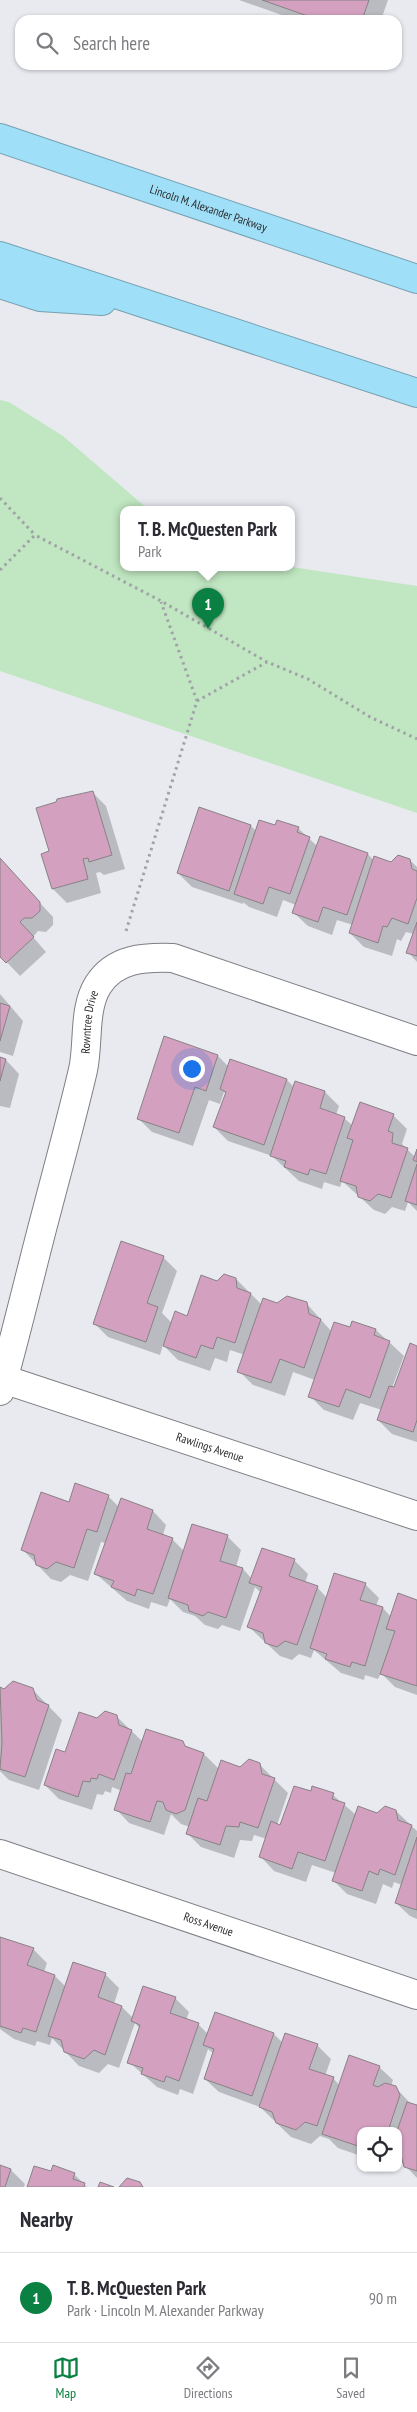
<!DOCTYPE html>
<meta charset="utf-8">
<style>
body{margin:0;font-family:"PT Sans Narrow",sans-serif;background:#f7f7f7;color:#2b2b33}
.controls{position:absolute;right:15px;bottom:15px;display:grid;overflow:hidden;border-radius:10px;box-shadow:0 1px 4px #0004}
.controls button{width:45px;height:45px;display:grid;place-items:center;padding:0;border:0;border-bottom:1px solid #e1e1e2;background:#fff;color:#2b2b33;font:25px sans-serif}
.you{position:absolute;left:191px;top:1068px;width:18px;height:18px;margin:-12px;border:4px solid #fff;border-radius:50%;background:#1a73e8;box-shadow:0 0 0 8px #1a73e833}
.badge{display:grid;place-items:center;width:32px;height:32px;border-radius:50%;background:#0b8043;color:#fff;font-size:16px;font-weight:700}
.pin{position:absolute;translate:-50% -41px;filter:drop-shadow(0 1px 2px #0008)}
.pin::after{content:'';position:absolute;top:26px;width:18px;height:15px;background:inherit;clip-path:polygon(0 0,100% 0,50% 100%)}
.popup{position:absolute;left:120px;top:506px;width:175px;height:65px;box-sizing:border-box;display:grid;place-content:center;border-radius:10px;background:#fff;filter:drop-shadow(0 1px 4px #0005);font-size:16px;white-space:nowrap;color:#7c7c81}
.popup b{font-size:19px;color:#2b2b33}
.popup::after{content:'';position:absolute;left:50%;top:100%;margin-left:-10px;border:10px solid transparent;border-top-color:#fff}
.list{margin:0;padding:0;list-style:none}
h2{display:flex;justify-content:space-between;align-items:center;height:65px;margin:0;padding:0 20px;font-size:21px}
h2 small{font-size:16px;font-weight:400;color:#7c7c81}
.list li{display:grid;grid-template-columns:32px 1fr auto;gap:15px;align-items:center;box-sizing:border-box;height:90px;padding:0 20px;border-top:1px solid #e1e1e2}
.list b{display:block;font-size:19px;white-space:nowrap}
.list p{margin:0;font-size:16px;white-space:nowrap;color:#7c7c81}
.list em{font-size:16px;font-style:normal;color:#7c7c81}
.icon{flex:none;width:28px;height:28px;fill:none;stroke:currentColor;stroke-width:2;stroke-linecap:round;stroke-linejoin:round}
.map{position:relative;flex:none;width:417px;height:2187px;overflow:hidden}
.search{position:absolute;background:#fff;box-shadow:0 1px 4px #0004;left:15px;right:15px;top:15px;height:55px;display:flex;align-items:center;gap:12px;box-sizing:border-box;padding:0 18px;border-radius:15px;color:#7c7c81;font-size:19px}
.sheet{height:155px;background:#fff}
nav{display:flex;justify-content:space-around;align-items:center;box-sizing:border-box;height:70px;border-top:1px solid #e1e1e2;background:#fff;font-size:14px;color:#7c7c81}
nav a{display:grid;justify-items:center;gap:2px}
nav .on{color:#0b8043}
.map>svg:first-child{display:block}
</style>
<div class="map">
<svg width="417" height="2187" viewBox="0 0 417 2187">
<rect width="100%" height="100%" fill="#e9eaf0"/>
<path fill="#c0e7c1" d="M0 400 9 402 63 436 149 510H124V568L292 567 417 586V813L0 671Z"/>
<path fill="#0003" d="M239 0H388L381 20H296Z
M92 792 106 806 125 869 104 875 100 872 96 873 101 893 67 903 53 889 51 852Z
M251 826 256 831 276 827 298 828 317 846 368 854 374 861 391 863 410 860 417 867V962L408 952 414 934 406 932 401 941 397 939 392 956 364 947 350 933 353 925 337 920 332 935 308 926 294 913 296 905 283 900 277 917 249 907 243 902V904L192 887 178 873Z
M0 860 53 917V925L46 932 38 931 33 937 46 952 20 976 0 955Z
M0 994 23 1021 13 1056 0 1052Z
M218 1056 229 1067 287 1080 294 1087 295 1082 325 1092 339 1106 336 1115 344 1118 353 1126 393 1115 407 1129 402 1144 416 1158 417 1153V1211L408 1202 405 1211 392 1207 385 1214 374 1210 342 1181 340 1187 324 1182 322 1189 299 1181 272 1156 228 1141 214 1127 226 1094 224 1092 220 1104 209 1100 193 1146 152 1132 138 1118Z
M0 1058 6 1060 19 1074 10 1108 0 1106Z
M163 1257 177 1271 162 1313 172 1323 188 1317 217 1283 236 1279 262 1305 306 1303 332 1332 351 1329 353 1322 376 1330 404 1356 392 1388 395 1389 417 1347V1442L392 1434 378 1420 382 1410 360 1403 353 1420 324 1410 310 1396 315 1380 293 1372 285 1396 253 1385 239 1371 245 1355 230 1350 227 1362 215 1358 210 1371 178 1360 163 1345 160 1355 108 1337 94 1323Z
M108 1496 119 1507 153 1511 166 1525 163 1535 172 1539 184 1551 227 1536 241 1550 236 1567 243 1569 252 1579 294 1560 308 1574 305 1583 317 1587 327 1598 365 1584 379 1598 376 1606 383 1608 391 1617 417 1601V1695L395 1687 381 1673 378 1679 365 1675 364 1680 341 1673 314 1650 311 1658 299 1654 292 1660 280 1656 249 1627 261 1593 255 1587 240 1631 222 1625 218 1629 205 1625 195 1616 183 1612 170 1599 167 1607 151 1602 149 1609 127 1601 96 1574 106 1543 101 1542 88 1581 70 1575 61 1582 51 1579 23 1550 70 1503Z
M0 1689H32L62 1720 39 1790 9 1780 0 1771Z
M116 1716 143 1742 182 1743 188 1748 204 1754 219 1769 259 1764 288 1793 277 1825 281 1826 311 1793 333 1795 356 1815 396 1811 417 1831V1919L410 1916 396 1903 402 1885 394 1882 392 1888 383 1884 376 1904 347 1894 333 1880 336 1873 312 1865 306 1882 274 1871 261 1857 267 1839 254 1835 252 1841 240 1840 234 1858 201 1847 187 1833 190 1827 181 1824 171 1814 164 1835 129 1823 116 1809 122 1791 112 1787 111 1793 105 1791 103 1795 97 1794 92 1810 59 1799 45 1785 65 1754 97 1719Z
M0 1941 33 1949 47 1963 44 1972 55 1976 66 1987 105 1974 119 1988 114 2004 122 2007 133 2018 175 1998 189 2012 186 2020 198 2024 208 2034H274L283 2043 317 2045 331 2059 325 2076 333 2078 340 2086 379 2067 393 2080 391 2086 395 2087 411 2104 417 2107V2178L398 2158V2131H361V2156L338 2148 329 2139 320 2136 311 2144 291 2137 260 2107 219 2092 205 2079 214 2054 208 2049 193 2094 180 2089 178 2095 157 2087 129 2062 140 2029 135 2023 119 2068 108 2064 99 2073 79 2066 52 2038 50 2045 37 2041 35 2046 14 2039 0 2029Z
M0 2166 11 2170 25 2184 24 2187H0Z
M52 2173 74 2174 87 2187H28Z"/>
<path fill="#d3a0bf" stroke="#888285" d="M262 0H369L362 20H319Z
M93 791 112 855 89 862 88 858 83 859 88 879 52 889 41 854 49 851 36 808 56 802 57 799Z
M199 807 251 825 229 891 177 873Z
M259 820 275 825 277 820 299 827 297 832 310 837 290 894 269 887 263 904 234 894Z
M320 836 368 853 347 915 323 907 318 922 292 913Z
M398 855 410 859 412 869 417 871V898L408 924 392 918 387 927 383 926 378 943 349 933 374 856 391 862Z
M0 858 40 902V911L32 918H24L20 922 34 937 6 963 0 957Z
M417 922V956L406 953Z
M0 1003 10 1006 0 1041Z
M164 1036 218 1055 206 1091 195 1087 179 1133 137 1119Z
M0 1057 6 1059 0 1081Z
M230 1059 287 1079 264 1145 213 1127 226 1092 220 1089Z
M295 1081 325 1091 320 1108 345 1117 326 1174 310 1169 308 1175 284 1167 286 1161 270 1156Z
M360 1102 394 1114 388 1131 393 1133 392 1143 408 1148 391 1198 378 1194 370 1201 358 1197 356 1186 340 1181 353 1140 347 1138Z
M417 1149V1162L413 1160Z
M417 1164V1205L405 1201Z
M121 1241 164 1256 147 1303 158 1307 146 1342 93 1324Z
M224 1274 236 1278 237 1288 251 1293 235 1343 217 1337 213 1349 201 1345 196 1358 163 1346 175 1311 187 1316 201 1275 217 1281Z
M287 1296 307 1302 309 1314 321 1319 304 1368 280 1359 271 1383 237 1372 263 1298 277 1303Z
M352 1321 376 1329 374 1335 390 1341 370 1398 346 1389 339 1407 308 1397 334 1322 350 1327Z
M410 1343 417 1346V1420L413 1432 377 1420 389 1386 394 1387Z
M75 1483 109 1495 97 1532 87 1529 74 1568 56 1562 47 1569 36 1565 34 1555 21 1550 41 1492 69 1502Z
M121 1498 153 1510 147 1529 173 1538 153 1594 137 1589 135 1596 111 1587 114 1581 94 1574Z
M192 1524 228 1535 220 1561 243 1568 226 1618 208 1612 203 1616 189 1611 188 1605 168 1598Z
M262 1548 295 1559 289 1576 318 1586 297 1645 285 1641 277 1647 265 1643 263 1633 247 1627 262 1587 249 1583Z
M334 1573 366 1583 360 1600 383 1607 365 1666 352 1662 350 1667 325 1659 327 1654 310 1648Z
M398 1593 417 1600V1686L380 1674 395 1631 386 1629Z
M13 1681 33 1688 37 1700 49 1705 25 1777 0 1769 2 1743 0 1687 4 1689Z
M105 1711 117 1715 119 1725 132 1730 114 1780 99 1774 97 1779 91 1778 90 1782 83 1781 78 1797 44 1785 56 1749 65 1752 79 1712 97 1718Z
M146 1729 183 1741 185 1746 204 1753 185 1810 176 1814 166 1810 163 1802 157 1801 150 1822 114 1810 126 1773 131 1774Z
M249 1759 260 1763 262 1774 275 1778 258 1828 240 1822 239 1827 226 1826 220 1845 186 1834 198 1798 207 1801 221 1760 240 1767Z
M294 1786 311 1791 312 1786 334 1793 332 1799 345 1803 325 1861 298 1852 292 1869 259 1857 271 1821 280 1825Z
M358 1806 377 1813 385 1806 396 1810 398 1820 412 1825 395 1875 380 1869 378 1875 369 1871 362 1891 332 1881Z
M417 1837V1910L395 1903Z
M0 1937 34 1948 27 1965 55 1975 36 2032 23 2028 21 2033 0 2026Z
M73 1962 106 1973 98 1997 122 2006 105 2055 94 2050 84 2059 64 2052 61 2040 48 2036Z
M143 1986 176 1997 170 2013 199 2023 179 2081 166 2076 164 2082 141 2074 143 2068 127 2063 140 2025 131 2021Z
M215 2012 274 2033 252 2096 204 2079 214 2049 203 2045Z
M285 2033 318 2044 309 2069 334 2077 317 2126 305 2122 296 2130 276 2123 272 2112 259 2107Z
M349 2055 380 2066 373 2085 378 2087 385 2083 396 2086 400 2095 388 2131H361V2147L322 2134Z
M407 2102 417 2105V2171L404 2167 401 2155 398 2154 397 2131Z
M0 2165 11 2169 5 2187H0Z
M53 2165 75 2173 73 2179 85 2183 84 2187H27L34 2166 51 2171Z
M127 2178 140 2182 143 2187H119Z
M100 2182 114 2187H98Z"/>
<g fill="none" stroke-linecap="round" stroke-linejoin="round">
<g stroke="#7e7f85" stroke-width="30">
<g id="street">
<path id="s1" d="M3 1379 417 1516"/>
<path id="s2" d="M0 1391C17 1331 31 1270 47 1210 59 1164 72 1117 83 1070 89 1043 83 1009 98 985 115 958 145 957 173 958L417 1041"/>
<path id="s3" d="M0 1854 417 1995"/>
</g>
</g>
<g stroke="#77a1b1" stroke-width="30">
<g id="highway">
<path id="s4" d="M0 138 417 279"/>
<path d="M0 256 417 393"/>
<path d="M0 284 40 297 102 301"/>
</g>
</g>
<path stroke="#a1a2a7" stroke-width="3" stroke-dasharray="2.5 4" stroke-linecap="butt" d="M0 498 35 535
M0 570 35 535 161 601 267 662 308 679 370 717 417 739
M197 701 267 662
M126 931 197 701 161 602"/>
<use href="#street" stroke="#fff" stroke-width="28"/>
<use href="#highway" stroke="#9fdff7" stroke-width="28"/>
</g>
<g text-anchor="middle" stroke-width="4.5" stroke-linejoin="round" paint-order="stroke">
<g font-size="12" fill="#2d2d30" stroke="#e9eaf0">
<text dy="4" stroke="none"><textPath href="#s4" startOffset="220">Lincoln M. Alexander Parkway</textPath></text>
<text dy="4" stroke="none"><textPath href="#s2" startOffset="380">Rowntree Drive</textPath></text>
<text dy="4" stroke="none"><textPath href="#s1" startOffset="218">Rawlings Avenue</textPath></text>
<text dy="4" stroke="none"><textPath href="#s3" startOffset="220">Ross Avenue</textPath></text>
</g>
</g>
</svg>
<div class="controls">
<button><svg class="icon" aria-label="locate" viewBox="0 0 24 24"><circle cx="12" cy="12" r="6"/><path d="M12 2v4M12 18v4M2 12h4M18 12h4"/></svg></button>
</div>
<div class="you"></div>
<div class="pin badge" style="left:208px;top:629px">1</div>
<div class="popup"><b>T. B. McQuesten Park</b>Park</div>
<div class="search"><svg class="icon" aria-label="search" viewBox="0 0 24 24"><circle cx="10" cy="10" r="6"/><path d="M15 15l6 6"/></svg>Search here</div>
</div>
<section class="sheet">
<h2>Nearby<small></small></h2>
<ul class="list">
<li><span class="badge">1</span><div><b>T. B. McQuesten Park</b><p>Park · Lincoln M. Alexander Parkway</p></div><em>90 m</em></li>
</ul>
</section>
<nav>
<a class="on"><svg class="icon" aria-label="map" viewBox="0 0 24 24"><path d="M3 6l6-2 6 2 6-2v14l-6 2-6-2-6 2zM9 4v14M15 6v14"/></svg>Map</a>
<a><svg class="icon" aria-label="directions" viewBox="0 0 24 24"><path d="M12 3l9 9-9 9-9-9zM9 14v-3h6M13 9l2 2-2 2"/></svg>Directions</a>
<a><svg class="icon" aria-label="saved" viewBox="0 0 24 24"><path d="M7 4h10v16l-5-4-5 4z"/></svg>Saved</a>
</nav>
